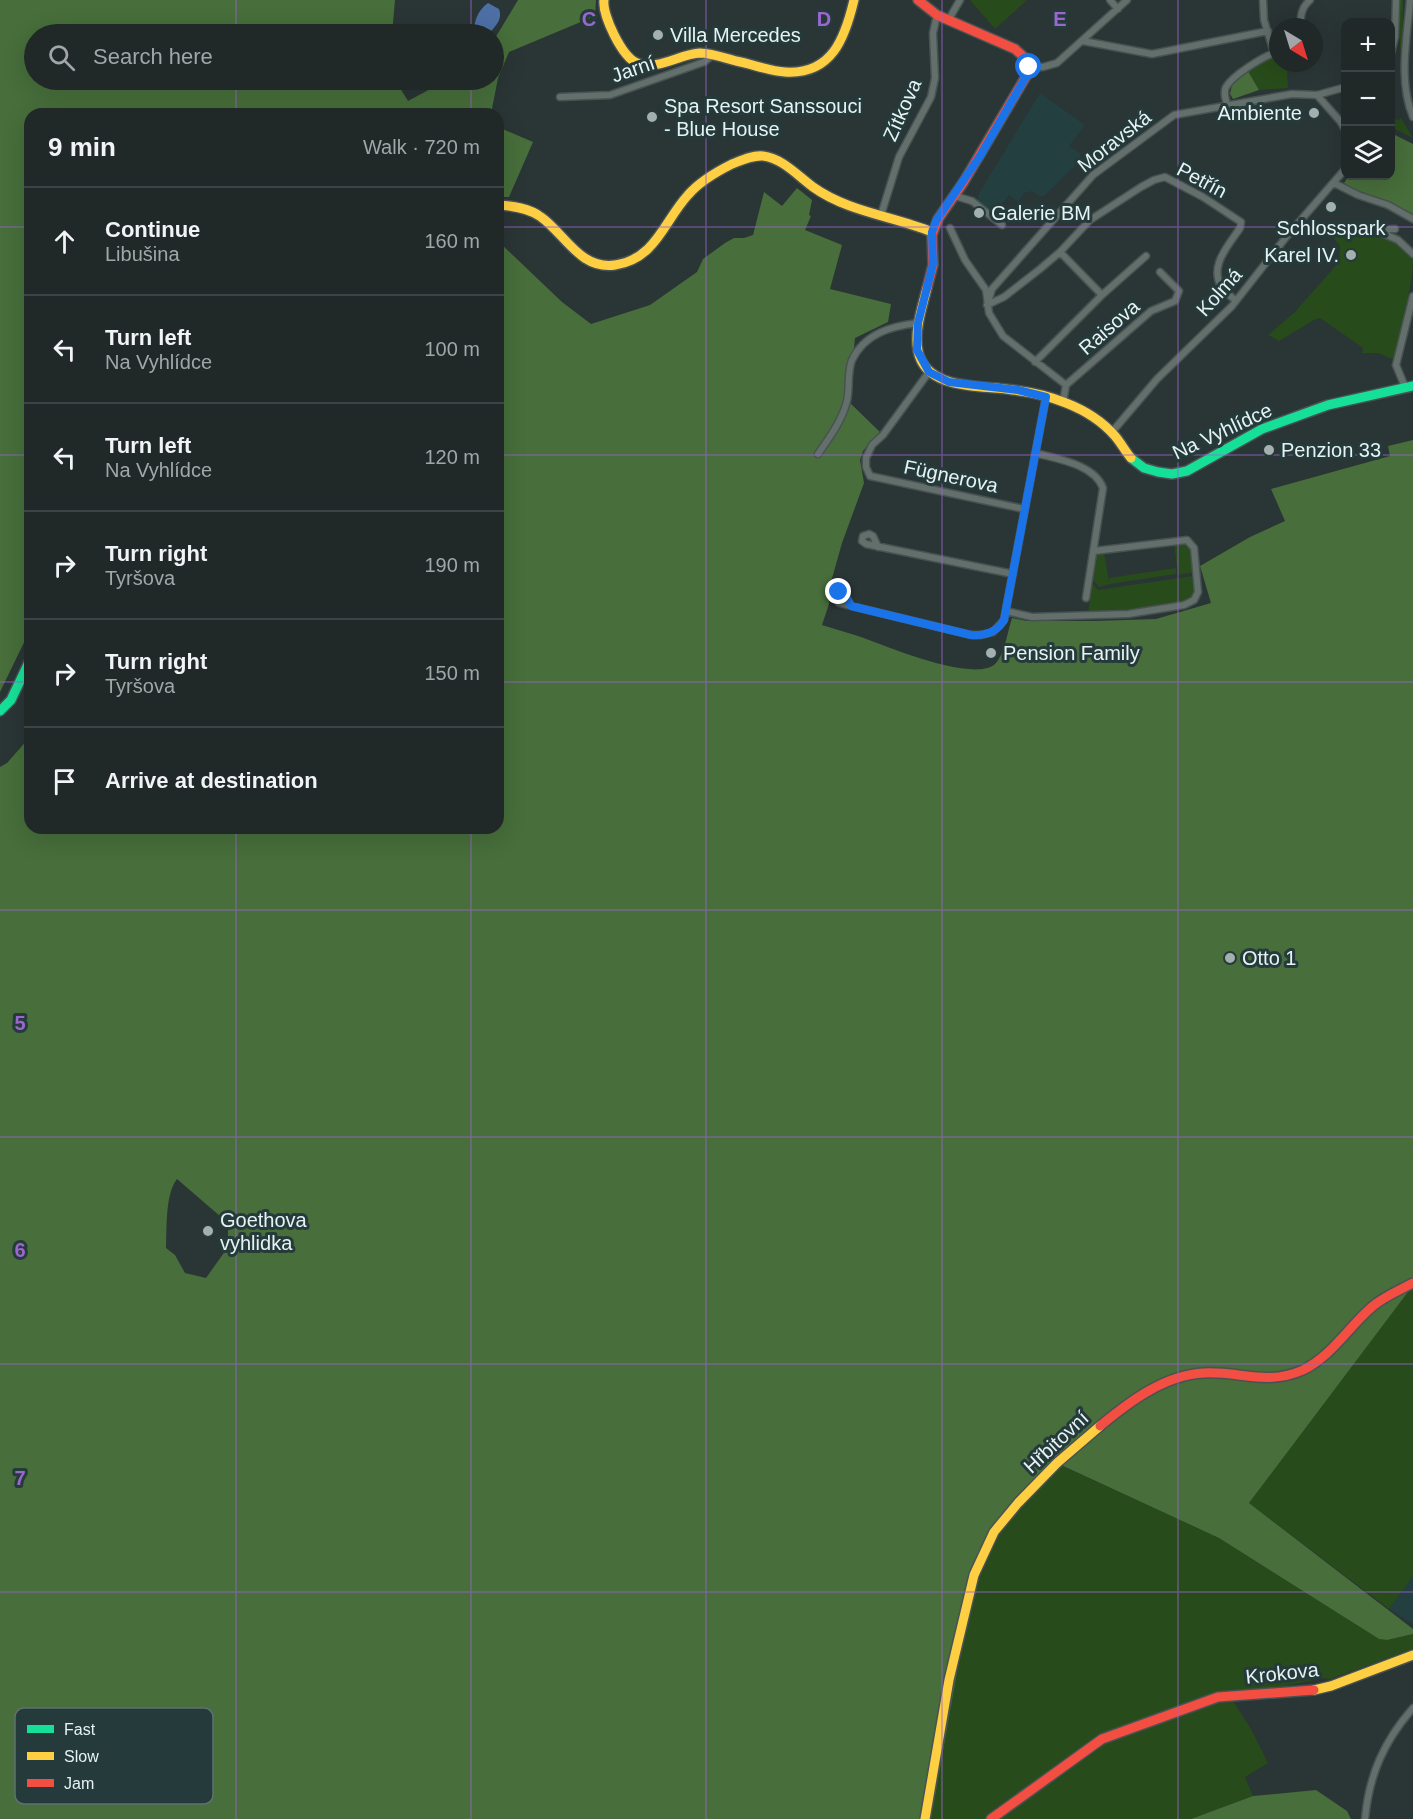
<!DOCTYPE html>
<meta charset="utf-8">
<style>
body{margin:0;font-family:Arial,sans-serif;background:#283030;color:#f1f3f6}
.controls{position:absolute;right:18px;top:18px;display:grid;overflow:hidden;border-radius:12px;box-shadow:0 6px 24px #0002}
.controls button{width:54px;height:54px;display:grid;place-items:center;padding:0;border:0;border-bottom:2px solid #3d4445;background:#202828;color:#f1f3f6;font:30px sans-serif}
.compass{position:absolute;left:1269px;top:18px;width:54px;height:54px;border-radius:50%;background:#202828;box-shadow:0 6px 24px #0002;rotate:142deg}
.stop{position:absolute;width:18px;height:18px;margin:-14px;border:4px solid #1a73e8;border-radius:50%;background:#fff}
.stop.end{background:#1a73e8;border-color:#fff;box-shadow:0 2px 6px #0008}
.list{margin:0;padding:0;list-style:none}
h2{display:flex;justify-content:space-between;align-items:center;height:78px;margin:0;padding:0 24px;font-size:26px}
h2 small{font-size:20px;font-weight:400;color:#a2a6a8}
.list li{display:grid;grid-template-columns:39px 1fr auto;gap:18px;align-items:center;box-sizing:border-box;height:108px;padding:0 24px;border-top:2px solid #3d4445}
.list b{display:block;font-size:22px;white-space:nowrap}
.list p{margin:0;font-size:20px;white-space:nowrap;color:#a2a6a8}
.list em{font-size:20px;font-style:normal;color:#a2a6a8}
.icon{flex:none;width:33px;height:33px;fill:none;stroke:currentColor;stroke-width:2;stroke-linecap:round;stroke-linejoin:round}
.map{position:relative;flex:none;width:1413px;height:1819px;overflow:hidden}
.search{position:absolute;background:#202828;box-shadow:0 6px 24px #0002;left:24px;top:24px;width:480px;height:66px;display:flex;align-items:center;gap:15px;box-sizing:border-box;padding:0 21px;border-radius:33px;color:#a2a6a8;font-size:22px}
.panel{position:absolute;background:#202828;box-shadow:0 6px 24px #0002;left:24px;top:108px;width:480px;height:726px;border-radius:18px}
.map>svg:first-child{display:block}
</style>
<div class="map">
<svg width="1413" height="1819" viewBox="0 0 1413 1819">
<rect width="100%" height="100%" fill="#2a3535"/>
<path fill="#233f40" d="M1040 93 1085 125 1069 146 1080 153 1081 160 1044 196H1039L1032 191 1024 193 1018 202 1009 195 992 216 978 203V195Z
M1413 1576V1624L1389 1609Z"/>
<path fill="#274b1a" d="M970 0H1027L995 29Z
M1399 0H1403L1402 50 1400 49Z
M1275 55 1278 63 1287 71 1288 88 1259 90 1248 71 1260 61Z
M1391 116 1398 120 1401 118 1413 138 1391 127Z
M1341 228 1360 233 1361 229C1375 231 1410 244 1413 259 1413 282 1401 332 1395 357L1392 359 1379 353H1362L1363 348 1320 318 1314 320 1279 341 1268 335 1295 312 1339 262 1340 246 1334 239Z
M1174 543H1186C1194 551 1192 564 1191 573L1178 575Z
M1104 552 1109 582V578L1176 568V574L1110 584 1099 587 1092 579 1096 555 1098 553Z
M1192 576V581L1195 584C1195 594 1192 598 1184 602L1129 611 1088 613 1092 583 1098 590Z
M1411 1288 1413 1289V1576L1389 1609 1249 1503Z
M1060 1465 1219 1538 1379 1639 1387 1640 1413 1634V1649L1330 1679 1323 1678 1276 1688 1228 1693 1251 1729 1268 1763 1245 1777 1253 1796 1191 1819H931L972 1588C982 1563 995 1536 1012 1515 1027 1498 1044 1482 1060 1465Z"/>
<path fill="#476e3b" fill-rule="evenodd" d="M0 0H395L392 34H34V80H395L408 101 447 80H494V40L518 0H596L595 16 509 52 498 78 491 114H30V630L0 692Z
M1248 71 1259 90 1233 99 1230 94 1232 85Z
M498 127 533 142 509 197H498Z
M1391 133 1413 144V215L1386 202 1351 189 1344 183 1349 176H1390Z
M797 188 812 200 809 215 811 216 805 230 842 245 830 289 891 304 888 322 855 338 849 402 880 432 863 451 860 460 864 483 842 543 829 589V604L822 625C834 629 846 632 858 636 884 645 970 682 994 665 1004 657 1008 630 1012 618L1027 621H1094L1156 619 1211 603 1200 566 1250 537 1285 521 1271 489 1390 456 1388 446 1413 440V1289L1411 1288 1249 1503 1413 1629V1634L1387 1640 1379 1639 1219 1538 1061 1465C1044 1482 1027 1498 1012 1515 995 1536 982 1563 972 1588L931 1819H0V767L7 763 30 737V828H498V241L562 302 591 324 650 305 697 272 703 259 725 243 734 238H744L753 235 764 192 782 206ZM177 1179 228 1223V1247L206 1278 185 1273 175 1255 166 1248C167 1229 165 1194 177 1179Z
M1316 1790 1347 1811 1351 1819H1191L1253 1796Z"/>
<path fill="#4d6fa4" d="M488 3 499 9C503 20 495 26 489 34H474C474 21 477 11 488 3Z"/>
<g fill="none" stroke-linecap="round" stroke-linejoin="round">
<g stroke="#495253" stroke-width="9">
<path id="street" d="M1110 0 1118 9
M1410 0C1407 38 1398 81 1413 117
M949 19 960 0
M1300 27C1301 15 1301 8 1310 0
M1083 41 1152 54 1268 31
M1390 57 1395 37 1396 0
M1029 67H1043L1057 63 1127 0
M1317 95 1340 121 1346 131
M560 97 610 95 704 62 713 55
M1228 107C1226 101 1223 93 1226 87 1233 75 1261 58 1274 53L1264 20 1263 0
M1334 183 1358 195 1388 205 1413 219
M955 196 972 201 1002 225
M881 215 899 157 931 97 935 78 933 33 937 15
M950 228 965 260 986 290 989 313 1003 336 1066 385
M1395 229 1375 230 1398 240 1413 254
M1060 252 1102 295
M987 305 992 289 1093 175 1174 115 1292 94 1317 95 1346 87
M987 305 1004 297 1040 269 1060 252 1090 220 1141 187 1154 180 1165 177 1203 197 1241 222 1240 228C1229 245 1208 266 1222 288 1225 292 1232 297 1236 301
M1035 362 1102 295 1146 256
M929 372 883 435 872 445 866 458V467L870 476 1024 509
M1066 385 1151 311 1175 301 1179 291 1160 272
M1405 387 1396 365 1413 296
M1063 402 1066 385
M1112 432 1157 379 1232 306 1287 236 1346 168
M1035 453C1057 459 1094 464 1103 488L1086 598
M818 454C829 438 842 421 847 401 850 388 847 372 852 360 865 333 892 326 918 323
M878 547 873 536 869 534 863 536 862 541 866 544 1013 574
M851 606 843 592H839L835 597 839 603 971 635H981L993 632 1004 620 1046 397
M1006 611 1032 617 1128 614 1184 605 1194 600 1198 592 1194 548 1187 540 1094 551
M1365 1819C1369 1775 1384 1741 1413 1708"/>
</g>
<g stroke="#495253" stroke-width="12">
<path id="fast" d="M1131 458 1144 468 1158 472 1172 474 1187 471 1262 429 1328 405 1413 386
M0 711 11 700 30 660"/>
</g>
<g stroke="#495253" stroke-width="12">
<path id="slow" d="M604 0C602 15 622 57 637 63 657 71 680 54 700 53 711 53 725 58 736 61 752 64 769 71 785 72 832 75 845 38 854 0
M498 205C513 206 529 208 541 217 565 234 580 270 615 265 656 259 664 221 688 195 700 181 716 172 732 164 742 160 752 155 763 156 782 158 798 176 813 187 848 212 893 216 932 232
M927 288C922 308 914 331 918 351 926 391 982 385 1013 390 1031 392 1049 396 1066 403 1084 410 1102 421 1115 436 1121 443 1125 451 1131 458
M1314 1690 1331 1686 1413 1655
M925 1819 949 1680 974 1575 994 1532 1018 1503 1057 1463 1100 1426"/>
</g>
<g stroke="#495253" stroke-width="12">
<path id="jam" d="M918 0 937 15 1015 49 1026 59 1028 73 963 183 938 219 932 235 933 265 927 288
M1100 1426C1129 1402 1164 1375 1204 1373 1240 1371 1267 1386 1303 1370 1333 1355 1349 1326 1373 1306 1385 1296 1400 1290 1413 1283
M991 1819 1102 1739 1218 1697 1314 1690"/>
</g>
<use href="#street" stroke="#626f6b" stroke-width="6"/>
<use href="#fast" stroke="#16e098" stroke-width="9"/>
<use href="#slow" stroke="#ffcf43" stroke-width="9"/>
<use href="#jam" stroke="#f24e42" stroke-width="9"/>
</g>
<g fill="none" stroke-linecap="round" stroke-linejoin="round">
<path stroke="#1a73e8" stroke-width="8" d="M839 592 845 594 851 606 971 635C985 636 997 632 1004 620L1046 397 1018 390 949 382 929 372 917 350 918 323 933 264 932 232 936 221 980 156 1028 73 1029 67"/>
</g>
<path fill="none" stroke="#9b67cf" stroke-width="1.5" stroke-opacity="0.55" d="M236 0V34M471 0V34M706 0V1819M942 0V1819M1178 0V1819M236 80V114M471 80V114M0 227H30M498 227H1413M0 455H30M498 455H1413M0 682H30M498 682H1413M236 828V1819M471 828V1819M0 910H1413M0 1137H1413M0 1364H1413M0 1592H1413"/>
<g fill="#a4b0b0" stroke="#253a3a" stroke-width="2">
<circle cx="658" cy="35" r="6"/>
<circle cx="1314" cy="113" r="6"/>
<circle cx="652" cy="117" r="6"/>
<circle cx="1331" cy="207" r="6"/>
<circle cx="979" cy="213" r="6"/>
<circle cx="1351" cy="255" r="6"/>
<circle cx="1269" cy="450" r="6"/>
<circle cx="991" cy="653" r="6"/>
<circle cx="1230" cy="958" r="6"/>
<circle cx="208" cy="1231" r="6"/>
</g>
<g text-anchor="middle" stroke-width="6" stroke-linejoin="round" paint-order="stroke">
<g font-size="20" fill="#e6f2f3" stroke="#253a3a" text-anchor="start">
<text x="670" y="42">Villa Mercedes</text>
<text x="664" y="113">Spa Resort Sanssouci<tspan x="664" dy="23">- Blue House</tspan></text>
<text x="1302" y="120" text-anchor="end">Ambiente</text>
<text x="991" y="220">Galerie BM</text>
<text x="1331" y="235" text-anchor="middle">Schlosspark</text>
<text x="1339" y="262" text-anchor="end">Karel IV.</text>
<text x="1281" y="457">Penzion 33</text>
<text x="1003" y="660">Pension Family</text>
<text x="1242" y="965">Otto 1</text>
<text x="220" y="1227">Goethova<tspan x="220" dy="23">vyhlidka</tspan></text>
</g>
<g font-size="20" fill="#e6f2f3" stroke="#253a3a">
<text transform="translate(633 69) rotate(-19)" y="7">Jarní</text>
<text transform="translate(902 110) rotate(-66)" y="7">Zítkova</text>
<text transform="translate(1114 141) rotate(-38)" y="7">Moravská</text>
<text transform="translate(1202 180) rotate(28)" y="7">Petřín</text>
<text transform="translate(1219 292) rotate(-48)" y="7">Kolmá</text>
<text transform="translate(1109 327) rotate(-41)" y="7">Raisova</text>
<text transform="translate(1222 431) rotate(-25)" y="7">Na Vyhlídce</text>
<text transform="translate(951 476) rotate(12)" y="7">Fügnerova</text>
<text transform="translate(1056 1442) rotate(-43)" y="7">Hřbitovní</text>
<text transform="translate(1282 1673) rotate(-6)" y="7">Krokova</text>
</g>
</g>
<rect x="15" y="1708" width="198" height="96" rx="9" fill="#253a3a" stroke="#5f7172" stroke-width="1.5"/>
<rect x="27" y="1725" width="27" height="8" fill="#16e098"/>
<rect x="27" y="1752" width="27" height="8" fill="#ffcf43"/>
<rect x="27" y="1779" width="27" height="8" fill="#f24e42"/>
<g font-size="16" fill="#e6f2f3">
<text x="64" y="1735">Fast</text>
<text x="64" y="1762">Slow</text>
<text x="64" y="1789">Jam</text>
</g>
<g font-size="20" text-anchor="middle" font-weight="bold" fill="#9b67cf" stroke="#253a3a" stroke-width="6" stroke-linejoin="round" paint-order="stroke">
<text x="589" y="26">C</text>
<text x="824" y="26">D</text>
<text x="1060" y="26">E</text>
<text x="20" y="1030">5</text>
<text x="20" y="1257">6</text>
<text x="20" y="1485">7</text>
</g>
</svg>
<div class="controls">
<button>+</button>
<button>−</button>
<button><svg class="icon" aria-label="layers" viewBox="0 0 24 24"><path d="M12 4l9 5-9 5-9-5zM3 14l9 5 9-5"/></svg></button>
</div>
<svg class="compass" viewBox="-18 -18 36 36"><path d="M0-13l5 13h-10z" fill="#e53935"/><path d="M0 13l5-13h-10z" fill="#a2a6a8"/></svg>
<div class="stop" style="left:1029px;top:67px"></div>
<div class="stop end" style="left:839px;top:592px"></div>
<div class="search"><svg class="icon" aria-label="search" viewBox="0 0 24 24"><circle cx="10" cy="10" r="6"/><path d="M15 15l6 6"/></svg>Search here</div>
<section class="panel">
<h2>9 min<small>Walk · 720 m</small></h2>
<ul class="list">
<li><svg class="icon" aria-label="ahead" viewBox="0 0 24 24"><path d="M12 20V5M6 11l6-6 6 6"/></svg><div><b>Continue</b><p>Libušina</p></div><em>160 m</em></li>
<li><svg class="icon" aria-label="left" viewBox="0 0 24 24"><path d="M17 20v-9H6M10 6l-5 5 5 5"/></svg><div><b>Turn left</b><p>Na Vyhlídce</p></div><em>100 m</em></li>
<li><svg class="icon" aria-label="left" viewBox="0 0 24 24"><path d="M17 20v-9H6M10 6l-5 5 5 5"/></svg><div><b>Turn left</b><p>Na Vyhlídce</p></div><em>120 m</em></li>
<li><svg class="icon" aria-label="right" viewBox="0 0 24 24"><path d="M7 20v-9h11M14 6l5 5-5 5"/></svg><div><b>Turn right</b><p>Tyršova</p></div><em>190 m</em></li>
<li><svg class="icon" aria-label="right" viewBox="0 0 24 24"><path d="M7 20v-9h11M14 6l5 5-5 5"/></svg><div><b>Turn right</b><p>Tyršova</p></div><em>150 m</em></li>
<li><svg class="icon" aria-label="arrive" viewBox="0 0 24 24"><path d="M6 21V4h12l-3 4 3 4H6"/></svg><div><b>Arrive at destination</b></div></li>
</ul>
</section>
</div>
